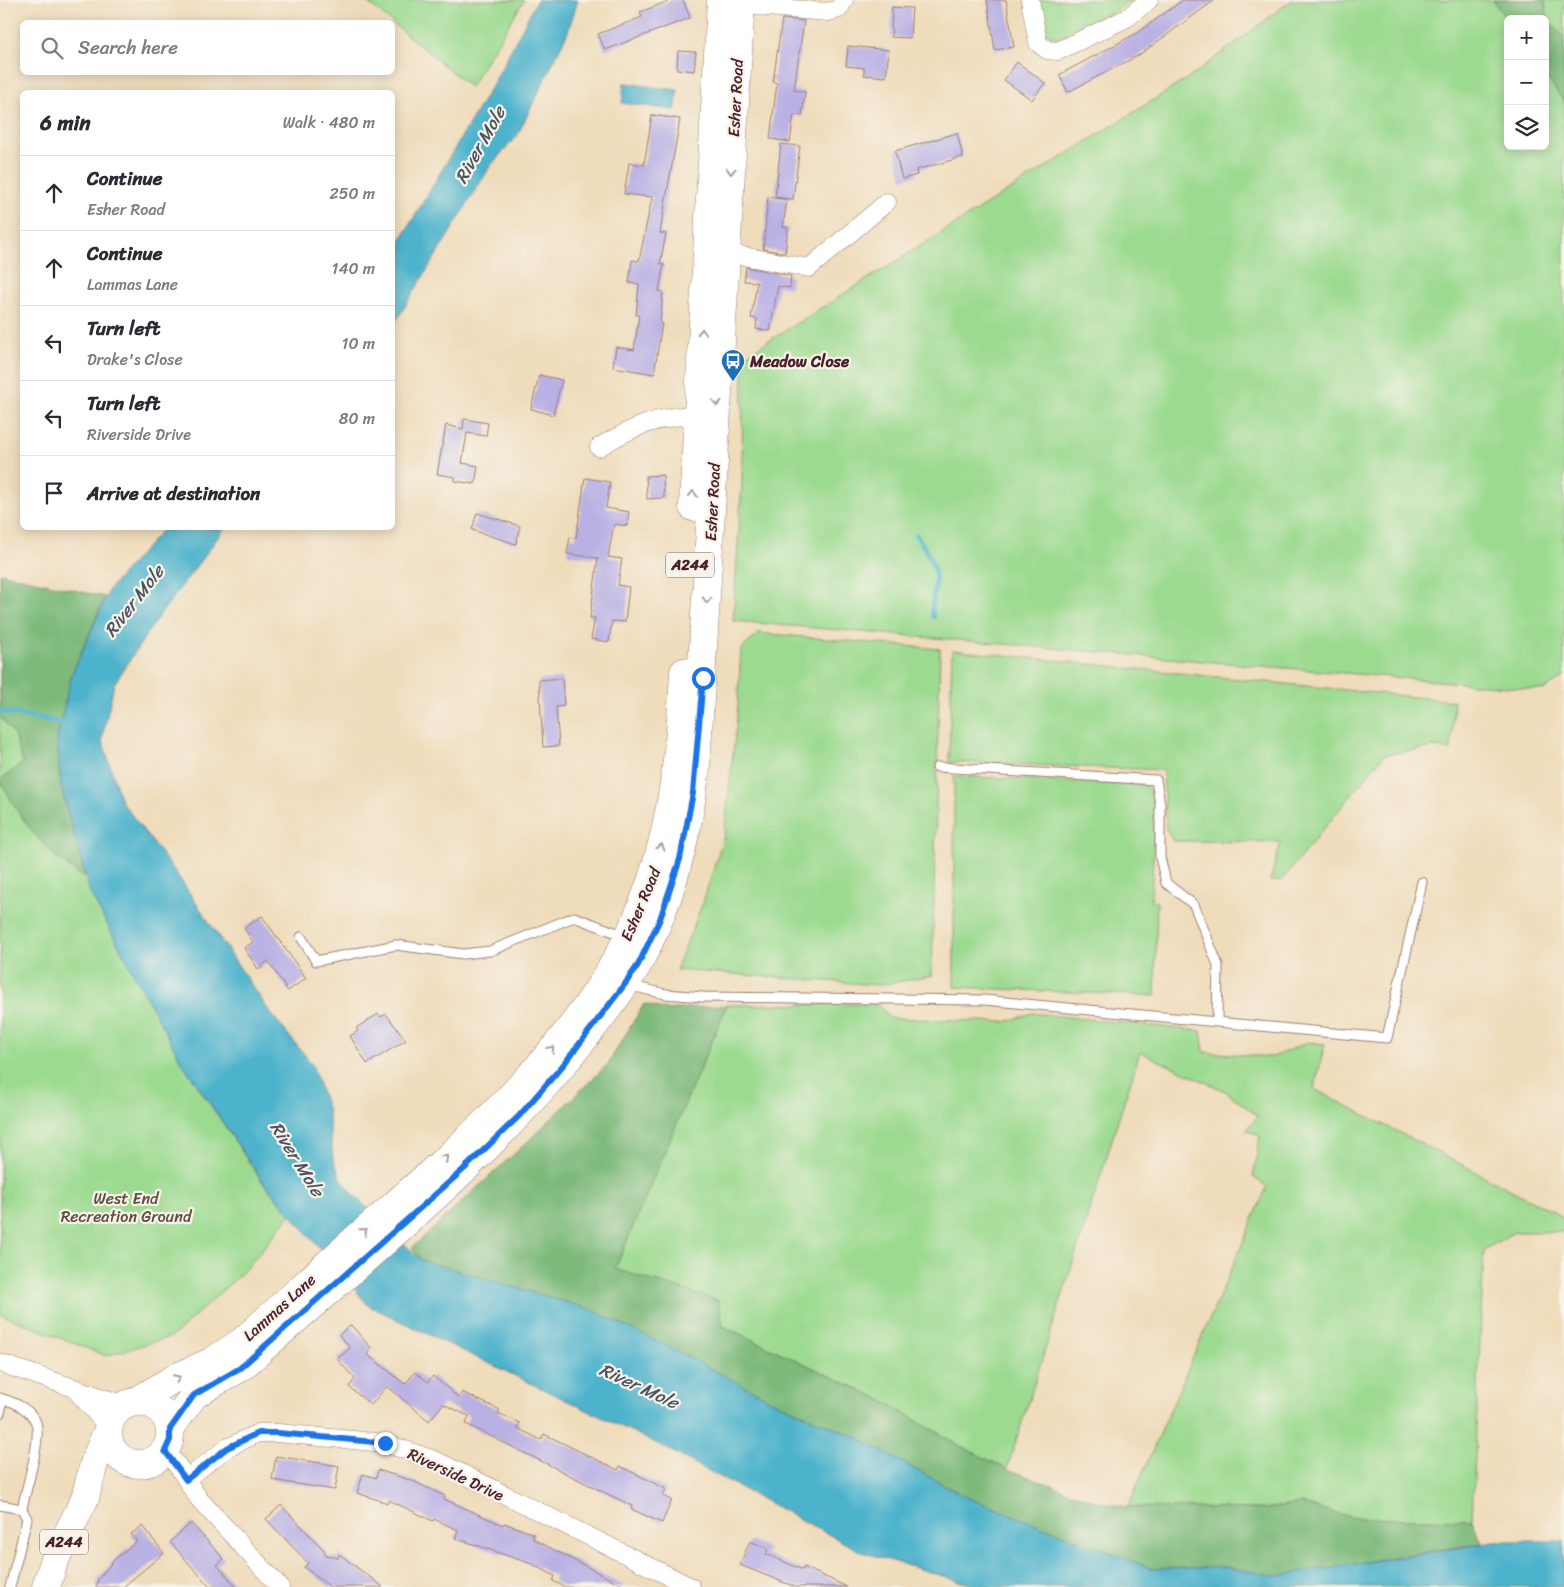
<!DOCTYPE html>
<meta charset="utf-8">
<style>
body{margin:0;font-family:Sriracha,sans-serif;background:#f7f7f7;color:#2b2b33}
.controls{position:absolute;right:15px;top:15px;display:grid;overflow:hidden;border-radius:8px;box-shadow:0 2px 12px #0003}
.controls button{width:45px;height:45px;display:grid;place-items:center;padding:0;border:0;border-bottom:1px solid #e1e1e2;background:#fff;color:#2b2b33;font:25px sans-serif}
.stop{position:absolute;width:15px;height:15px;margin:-11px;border:4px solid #1a73e8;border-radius:50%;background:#fff}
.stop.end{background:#1a73e8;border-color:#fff;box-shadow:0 1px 5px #0008}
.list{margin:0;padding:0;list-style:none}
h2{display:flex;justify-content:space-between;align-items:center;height:65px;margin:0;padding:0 20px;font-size:21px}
h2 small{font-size:16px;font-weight:400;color:#7c7c81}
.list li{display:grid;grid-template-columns:32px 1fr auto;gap:15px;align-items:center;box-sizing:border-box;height:75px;padding:0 20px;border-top:1px solid #e1e1e2}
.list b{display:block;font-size:19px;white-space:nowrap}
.list p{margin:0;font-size:16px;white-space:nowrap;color:#7c7c81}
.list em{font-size:16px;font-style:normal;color:#7c7c81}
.icon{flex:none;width:28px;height:28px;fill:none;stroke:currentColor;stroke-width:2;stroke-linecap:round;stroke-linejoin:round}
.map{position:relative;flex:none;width:1564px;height:1587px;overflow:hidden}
.search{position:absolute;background:#fff;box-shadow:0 2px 12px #0003;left:20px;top:20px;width:375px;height:55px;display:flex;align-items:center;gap:12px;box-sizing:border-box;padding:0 18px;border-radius:8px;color:#7c7c81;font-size:19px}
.panel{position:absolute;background:#fff;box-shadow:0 2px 12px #0003;left:20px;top:90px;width:375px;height:440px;border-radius:8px}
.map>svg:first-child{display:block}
</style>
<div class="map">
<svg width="1564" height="1587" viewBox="0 0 1564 1587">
<rect width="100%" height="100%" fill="#f7f3e8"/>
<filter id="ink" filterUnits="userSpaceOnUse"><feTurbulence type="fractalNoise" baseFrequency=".02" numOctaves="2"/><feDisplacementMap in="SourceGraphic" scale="10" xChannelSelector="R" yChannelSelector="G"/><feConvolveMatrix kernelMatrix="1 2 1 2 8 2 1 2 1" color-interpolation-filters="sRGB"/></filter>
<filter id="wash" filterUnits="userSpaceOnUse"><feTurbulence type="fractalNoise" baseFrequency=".0096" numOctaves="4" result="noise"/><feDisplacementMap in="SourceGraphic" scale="20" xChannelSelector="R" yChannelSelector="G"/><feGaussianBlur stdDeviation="1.12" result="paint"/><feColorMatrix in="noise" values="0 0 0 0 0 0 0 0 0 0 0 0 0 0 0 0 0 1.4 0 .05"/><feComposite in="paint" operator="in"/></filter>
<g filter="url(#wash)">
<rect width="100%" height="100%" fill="#efdcbb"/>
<path fill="#9cda90" stroke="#737c5e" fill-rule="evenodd" d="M365 0H524L470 87Z
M1036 0H1132C1119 8 1068 40 1054 37 1051 36 1047 33 1044 31Z
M1292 0H1564V677L1543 690 733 621 742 481 743 357 1190 77ZM1508 19H1545V146H1508Z
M758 633 940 649 932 976 879 985 676 970 702 905 724 836 737 717 741 650Z
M952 650 1454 701 1451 750 1434 747 1384 755 1281 881H1270L1281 842 1173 841 1166 829 1163 770 949 762Z
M0 689 57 737 61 786 181 1061 263 1183 291 1214 246 1269 173 1336 106 1356 0 1314Z
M954 776 1145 785 1156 798 1151 901 1157 902 1155 996 954 987Z
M879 1004 889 1018 1006 1022 1032 1013 1201 1031 1204 1052 1273 1057 1308 1042 1325 1044 1314 1089 1560 1215 1564 1221V1232H1514L1484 1250 1472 1520 1355 1518 1302 1504 1263 1509 1128 1507 1267 1187 1253 1177 1260 1136 1246 1130 1258 1116 1225 1091 1140 1052 1007 1469 960 1446 884 1401 723 1326 615 1269 727 1005Z"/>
<path fill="#7dba7a" stroke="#646c52" d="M1493 0H1545L1548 20 1564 37V102L1545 75V19H1508V22Z
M0 573 105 597 72 674 57 737 61 786 86 878C46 856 20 819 0 780L23 763 13 732 0 717Z
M644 1004 666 1010 727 1005 615 1269 718 1300 723 1326 884 1401 960 1446 1007 1469 1098 1502 1128 1507 1263 1509 1302 1504 1355 1518 1472 1520 1482 1543 1277 1576 1225 1567 1153 1569 968 1498 858 1438 773 1401 421 1260 412 1248 526 1143 608 1064Z"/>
<path fill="#4db3cc" stroke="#4c697c" d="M537 0H578L567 34 517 136 491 165 393 326V253L498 75Z
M624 83 678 90 675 110 622 103Z
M164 528H225L156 620 114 684 102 739 121 801 176 873 269 1011 312 1064 328 1111 333 1158 340 1177 355 1196 421 1260 590 1309 679 1352 773 1401 858 1438 968 1498 1153 1569 1225 1567 1277 1576 1501 1541H1564V1587H980L862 1552 658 1444 369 1306 264 1183 181 1061 90 893 61 786 57 737 72 674 110 588Z"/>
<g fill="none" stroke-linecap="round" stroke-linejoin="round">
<path stroke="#4db3cc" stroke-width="5" d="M916 535C926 550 938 566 935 586 934 597 930 605 933 617
M0 711 66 724"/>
</g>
<g id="blocks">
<path fill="#b9b1e4" d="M672 0H683L690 18 605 50 598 34 642 17 640 12Z
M987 0H1006L1014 47 995 50Z
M1183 0H1215L1139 55 1068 92 1059 75 1137 33Z
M892 7 912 8 910 38 891 37Z
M782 19 804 21 794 90 805 92 802 116 794 115 790 142 770 139 777 83 773 82Z
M848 46 889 50 886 77 864 75V68L846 66Z
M678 51 696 52 694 71 677 69Z
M1017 62 1045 83 1032 100 1004 80Z
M652 115 680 119 660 233 666 234 660 264H664L659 291 663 292 660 323H662L654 374 613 367 616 347 634 350 639 315H636L639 284 629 283 632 260 639 261 652 197 624 194 629 163 644 165Z
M957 133 963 157 916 170 917 175 902 179 895 151Z
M781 144 800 146 793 199 775 197Z
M768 197 787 200 783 227 788 228 785 253 763 249Z
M746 267 791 276 790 288 778 286 770 331 756 329 757 319 751 318 757 282 744 281Z
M539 375 562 380 553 415 531 409Z
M464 419 488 423 486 436 467 433 462 463 478 466 475 484 455 481V477L437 474 446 425 463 429Z
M663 475 664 498 647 499 646 476Z
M585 478 610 482 606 508 629 512 627 526 614 524 608 557 622 559 618 585 629 587 625 622 612 621 609 642 591 639 595 618H590L598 558 567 554 570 537 576 538Z
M477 513 520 526 516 544 472 530Z
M562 678 564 706 556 707 559 746 543 747 539 680Z
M262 916 306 978 288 991 268 961 258 969 244 948 253 942 244 928Z
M378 1014 381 1017 386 1014 406 1040 367 1064 350 1036 358 1031 356 1028Z
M351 1325 372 1349 367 1354 405 1384 415 1372 428 1382 433 1376 459 1398 462 1392 500 1410 498 1413 520 1423 517 1428 541 1440 544 1434 618 1470 620 1466 666 1489 663 1496 672 1500 662 1523 631 1509 632 1506 466 1424 469 1416 443 1404 429 1421 387 1386 371 1405 349 1387 355 1379 337 1359 350 1348 339 1335Z
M276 1456 339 1466 335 1490 272 1480Z
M378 1470 413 1481 445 1496 444 1499 503 1525 504 1523 534 1534 533 1539 626 1587H565L553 1581 555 1576 532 1564 455 1538 458 1530 434 1519 433 1521 389 1500 388 1503 357 1493 363 1474 376 1478Z
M281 1505 325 1551V1555L338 1558 339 1554 383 1587H330L304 1567 308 1563 266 1519Z
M191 1523 224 1559 217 1565 237 1587H210L170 1542Z
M142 1526 164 1553 123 1587H96L99 1578 114 1560 137 1541 131 1534Z
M750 1541 768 1549 766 1554 803 1570 804 1567 847 1587H795L740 1565Z"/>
</g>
</g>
<g filter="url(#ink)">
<use href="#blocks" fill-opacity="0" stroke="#9c7e73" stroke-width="1"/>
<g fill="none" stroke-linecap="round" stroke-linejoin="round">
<g stroke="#9c7e73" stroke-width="11">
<path id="service" d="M937 767 1156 780 1160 804V857L1166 883 1194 905 1218 965 1217 1022
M301 937 316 961 396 945 463 954 490 951 574 917 625 936
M627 985 666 994 703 997 984 1000 1387 1038 1422 882
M0 1398C14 1402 36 1411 37 1428 39 1449 26 1488 22 1509L27 1519 10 1587
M0 1413 3 1399
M0 1505 22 1509"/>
</g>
<g stroke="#9c7e73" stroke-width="19">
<path id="minor" d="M1030 0 1038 43 1047 50 1058 51 1127 18 1149 0
M741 5 828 12 839 9 844 0
M726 253 809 268 887 202
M599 447C633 427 657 416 697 415
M0 1363 124 1405
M75 1389 107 1426
M165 1451 175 1462 199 1499 280 1587
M186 1479 227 1448 258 1433H278L385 1443 437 1461 691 1587"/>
</g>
<g stroke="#9c7e73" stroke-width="29">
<path id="primary" d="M693 507 721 0
M108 1433a31 31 0 1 1 62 0a31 31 0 1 1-62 0Z
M135 1402 175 1378 213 1361 243 1341C282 1306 321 1269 361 1234 463 1145 582 1045 637 918 671 840 680 756 684 672
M170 1429 194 1395 240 1368 252 1358C367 1255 492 1158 587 1035 605 1012 624 989 638 964 672 902 688 836 696 767L741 0
M46 1587 54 1562 85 1498 95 1460 106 1434"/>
</g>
<use href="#service" stroke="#fff" stroke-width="9"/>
<use href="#minor" stroke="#fff" stroke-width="18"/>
<use href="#primary" stroke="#fff" stroke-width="28"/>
</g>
<defs><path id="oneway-chevron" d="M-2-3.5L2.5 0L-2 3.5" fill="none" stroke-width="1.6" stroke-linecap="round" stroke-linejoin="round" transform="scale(1.25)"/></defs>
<g stroke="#ae9aa0">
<use href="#oneway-chevron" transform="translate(731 171) rotate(93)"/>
<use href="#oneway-chevron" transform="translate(702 332) rotate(-87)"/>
<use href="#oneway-chevron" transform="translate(717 403) rotate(93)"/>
<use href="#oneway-chevron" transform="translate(693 494) rotate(-88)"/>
<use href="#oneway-chevron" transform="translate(707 600) rotate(93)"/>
<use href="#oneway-chevron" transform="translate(661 847) rotate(-75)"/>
<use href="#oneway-chevron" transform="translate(551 1049) rotate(-50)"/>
<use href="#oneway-chevron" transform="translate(445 1158) rotate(-43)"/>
<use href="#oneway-chevron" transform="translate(364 1231) rotate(-41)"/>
<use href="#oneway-chevron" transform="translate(177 1378) rotate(-26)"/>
</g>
</g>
<g fill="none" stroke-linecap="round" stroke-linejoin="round" filter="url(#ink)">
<path stroke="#1a73e8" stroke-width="6" d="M385 1443 278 1433H258L227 1448 186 1480 165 1451 170 1440V1429L194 1395 240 1368 464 1169 519 1116 564 1064 625 984 638 965 660 919 680 859 693 793 703 678"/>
</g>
<defs>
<g id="bus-pin" transform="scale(1.25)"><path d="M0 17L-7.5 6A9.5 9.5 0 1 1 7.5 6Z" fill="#1f6fb2" stroke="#f7f3e8"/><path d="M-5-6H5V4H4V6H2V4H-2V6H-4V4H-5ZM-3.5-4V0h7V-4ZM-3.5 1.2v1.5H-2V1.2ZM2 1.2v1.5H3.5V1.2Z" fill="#fff"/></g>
</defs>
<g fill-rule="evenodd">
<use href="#bus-pin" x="733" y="361"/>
</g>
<g text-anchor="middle" stroke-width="4.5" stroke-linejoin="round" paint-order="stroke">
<g fill="#f7f3e8" stroke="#7e5f64" stroke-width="1">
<rect x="666" y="552.5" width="48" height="25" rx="4"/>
<rect x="40" y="1529.5" width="48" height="25" rx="4"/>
</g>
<g font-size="15" font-weight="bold" fill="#4a1f2b">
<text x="690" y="570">A244</text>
<text x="64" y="1547">A244</text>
</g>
<g font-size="16" fill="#4a1f2b" stroke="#f7f3e8">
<text transform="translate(735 98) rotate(-87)" y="6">Esher Road</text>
<text transform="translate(712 502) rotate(-87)" y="6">Esher Road</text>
<text transform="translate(640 904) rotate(-67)" y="6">Esher Road</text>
<text transform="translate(279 1307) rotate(-42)" y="6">Lammas Lane</text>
<text transform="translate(456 1474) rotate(25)" y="6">Riverside Drive</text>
</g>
<g font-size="16" font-weight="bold" fill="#4a1f2b" stroke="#f7f3e8" text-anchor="start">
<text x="750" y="367">Meadow Close</text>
</g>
<g font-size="16" fill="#5e4e44" stroke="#f7f3e8">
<text x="126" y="1204">West End<tspan x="126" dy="18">Recreation Ground</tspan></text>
</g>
<g font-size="18" font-style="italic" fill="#4b5363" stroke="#f7f3e8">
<text transform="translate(480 145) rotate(-61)" y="6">River Mole</text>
<text transform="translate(134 601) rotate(-52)" y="6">River Mole</text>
<text transform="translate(297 1159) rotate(58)" y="6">River Mole</text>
<text transform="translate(639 1386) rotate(25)" y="6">River Mole</text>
</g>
</g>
</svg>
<div class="controls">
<button>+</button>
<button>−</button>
<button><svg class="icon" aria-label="layers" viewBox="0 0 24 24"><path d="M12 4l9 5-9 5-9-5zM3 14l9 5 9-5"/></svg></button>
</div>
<div class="stop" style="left:703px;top:678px"></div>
<div class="stop end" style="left:385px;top:1443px"></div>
<div class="search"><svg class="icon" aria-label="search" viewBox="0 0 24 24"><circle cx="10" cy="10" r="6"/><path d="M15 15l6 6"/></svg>Search here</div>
<section class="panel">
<h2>6 min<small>Walk · 480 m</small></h2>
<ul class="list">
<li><svg class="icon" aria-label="ahead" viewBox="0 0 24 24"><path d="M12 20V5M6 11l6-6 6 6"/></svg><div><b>Continue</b><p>Esher Road</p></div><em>250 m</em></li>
<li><svg class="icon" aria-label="ahead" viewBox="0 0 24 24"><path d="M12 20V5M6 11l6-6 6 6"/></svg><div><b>Continue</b><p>Lammas Lane</p></div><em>140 m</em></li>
<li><svg class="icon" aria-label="left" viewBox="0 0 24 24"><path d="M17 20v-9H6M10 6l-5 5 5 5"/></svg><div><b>Turn left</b><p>Drake's Close</p></div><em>10 m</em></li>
<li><svg class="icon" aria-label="left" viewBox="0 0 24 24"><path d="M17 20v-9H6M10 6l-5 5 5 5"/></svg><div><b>Turn left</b><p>Riverside Drive</p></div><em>80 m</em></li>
<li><svg class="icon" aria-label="arrive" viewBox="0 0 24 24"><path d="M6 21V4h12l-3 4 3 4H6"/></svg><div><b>Arrive at destination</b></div></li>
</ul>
</section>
</div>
